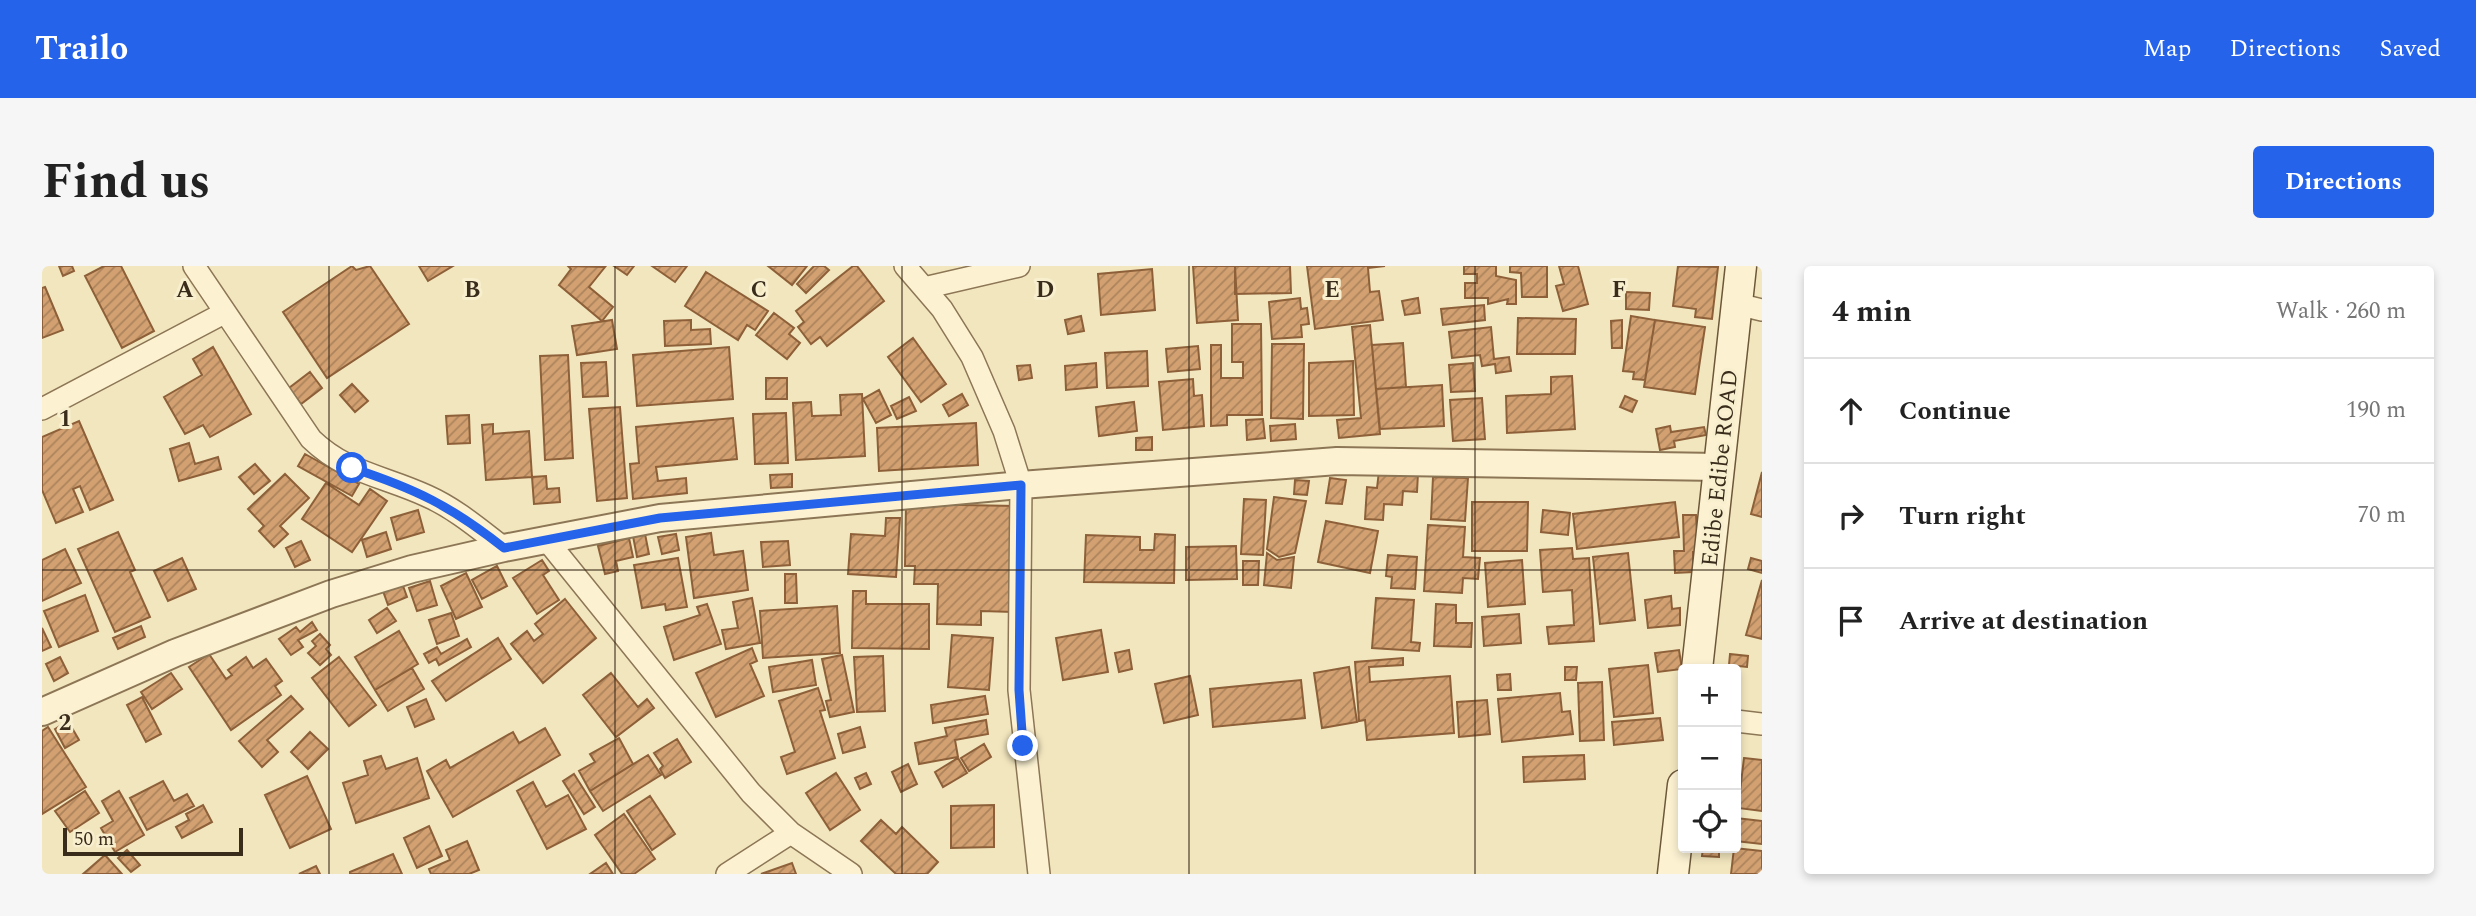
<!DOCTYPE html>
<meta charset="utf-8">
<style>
body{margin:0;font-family:Spectral,serif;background:#f6f6f6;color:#222}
.controls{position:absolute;right:21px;bottom:21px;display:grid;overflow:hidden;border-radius:7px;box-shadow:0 4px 10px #0003}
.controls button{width:63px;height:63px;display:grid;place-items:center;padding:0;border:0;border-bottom:2px solid #e0e0e0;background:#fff;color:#222;font:35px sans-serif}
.scale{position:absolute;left:21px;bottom:18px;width:180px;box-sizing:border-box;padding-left:7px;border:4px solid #3a2c1b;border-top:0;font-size:19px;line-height:24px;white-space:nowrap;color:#3a2c1b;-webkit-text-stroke:5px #f8efcf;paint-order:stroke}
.stop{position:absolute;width:21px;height:21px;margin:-16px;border:5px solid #2563eb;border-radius:50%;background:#fff}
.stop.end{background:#2563eb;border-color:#fff;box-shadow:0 2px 7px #0008}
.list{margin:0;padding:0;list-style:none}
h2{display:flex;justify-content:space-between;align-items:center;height:91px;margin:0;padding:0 28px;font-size:30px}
h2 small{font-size:23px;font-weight:400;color:#767676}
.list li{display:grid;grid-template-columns:46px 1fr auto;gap:21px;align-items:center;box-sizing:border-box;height:105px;padding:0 28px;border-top:2px solid #e0e0e0}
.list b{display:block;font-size:26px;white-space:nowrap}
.list em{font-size:23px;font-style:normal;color:#767676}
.icon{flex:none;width:38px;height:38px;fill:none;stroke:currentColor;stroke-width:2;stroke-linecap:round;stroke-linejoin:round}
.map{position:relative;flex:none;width:1720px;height:608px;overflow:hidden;border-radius:7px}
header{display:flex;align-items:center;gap:42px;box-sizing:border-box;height:98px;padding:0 35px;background:#2563eb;color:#fff}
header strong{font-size:33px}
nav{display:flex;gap:38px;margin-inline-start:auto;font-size:24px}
.intro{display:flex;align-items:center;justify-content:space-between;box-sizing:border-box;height:168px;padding:0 42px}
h1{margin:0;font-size:49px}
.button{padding:18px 32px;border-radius:7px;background:#2563eb;color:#fff;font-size:24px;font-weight:700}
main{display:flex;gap:42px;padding:0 42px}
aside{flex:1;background:#fff;border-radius:7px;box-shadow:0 4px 10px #0003}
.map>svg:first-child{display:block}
</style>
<header>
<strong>Trailo</strong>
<nav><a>Map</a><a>Directions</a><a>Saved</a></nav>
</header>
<div class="intro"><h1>Find us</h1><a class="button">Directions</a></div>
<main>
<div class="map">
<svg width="1720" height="608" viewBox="0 0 1720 608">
<defs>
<pattern id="building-hatch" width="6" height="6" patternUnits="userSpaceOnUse" patternTransform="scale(1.75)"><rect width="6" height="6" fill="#d3a171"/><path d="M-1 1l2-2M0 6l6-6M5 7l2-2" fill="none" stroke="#ac835c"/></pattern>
</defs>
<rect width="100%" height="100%" fill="#f2e6be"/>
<path fill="url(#building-hatch)" stroke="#8d6039" stroke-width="2" d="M17 0H30L32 5 21 10Z
M62 0H79L112 65 80 82 43 10Z
M310 0 314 4 328 0 367 58 285 112 241 46Z
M377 0H411L386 15Z
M526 0 563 1 547 21 571 41 560 55 517 19 529 3Z
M572 0H592L585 9Z
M610 0H645L633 16Z
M726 0H765L750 19Z
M772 0H782L787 4 764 27 755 18Z
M811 0H815L842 35 785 80 778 71 769 78 756 61 762 56 754 45Z
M1151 0H1193L1196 54 1155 57Z
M1193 0H1248L1249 27 1193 28Z
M1265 0H1343L1326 2 1328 26 1337 25 1341 54 1273 63Z
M1422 0H1454V10L1474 14V38H1465L1466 33 1446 38V32H1423V17H1435V8H1422Z
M1468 0H1505V31H1480L1479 7 1468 6Z
M1517 0H1536L1546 38 1521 45 1514 20 1522 18Z
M1636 0 1676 1 1670 53 1653 51 1654 43 1631 40Z
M1110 3 1113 44 1059 49 1056 8Z
M664 6 726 45 713 64 705 59 696 74 643 40Z
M3 21 21 64 0 72V22Z
M1584 26 1608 27 1607 44 1584 43Z
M1258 32 1259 43 1265 42 1267 58 1259 59 1260 71 1230 73 1227 36Z
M1376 32 1378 47 1363 49 1360 35Z
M1442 39 1443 54 1401 59 1399 43Z
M732 47 752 62 747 68 758 77 745 93 714 69Z
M1039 50 1042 65 1026 68 1023 54Z
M1589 50 1613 54 1603 114 1591 113 1592 106 1581 105Z
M1476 52 1534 53 1533 88H1475Z
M570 54 575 83 535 89 530 60Z
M649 54V64L668 63 669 78 623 80 622 55Z
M1580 54V82H1570L1569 55Z
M1613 54 1663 61 1653 128 1602 121Z
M1190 58H1219L1220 149H1185V159L1169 160V79H1179V112H1201V96H1190Z
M1328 59 1338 168 1297 172 1295 154 1319 152 1310 61Z
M1449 61 1452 93 1467 91 1469 105 1454 107 1453 98 1440 100 1438 89 1410 92 1407 66Z
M871 72 904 118 879 136 846 91Z
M1361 77 1364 121 1334 123 1330 79Z
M1230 78H1262L1261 153 1229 152Z
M1156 80 1158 103 1126 106 1124 83Z
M171 81 209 148 168 171 161 159 143 168 122 131 160 109 151 93Z
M687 81 691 133 595 140 591 89Z
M1105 85 1106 120 1065 122 1063 87Z
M526 89 531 192 503 194 498 90Z
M1311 95 1312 149 1267 150V97Z
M564 96 566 130 541 131 539 97Z
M1054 97 1055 121 1024 124 1023 100Z
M1431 97 1433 125 1409 126 1407 99Z
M988 99 990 112 977 114 975 100Z
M268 106 280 122 259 138 247 122Z
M1530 110 1533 163 1465 167 1464 130 1509 128V111Z
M724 112H745V133H724Z
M1151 113 1152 130 1160 129 1162 160 1121 164 1117 116Z
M310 118 326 135 313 146 298 129Z
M1400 119 1402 160 1338 163 1334 123Z
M837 124 849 149 834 157 821 133Z
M820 128 823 190 754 194 751 137 769 136 770 150 799 149 798 129Z
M920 128 926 139 907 150 901 139Z
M1583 130 1595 135 1590 146 1578 141Z
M867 131 874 145 855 153 849 140Z
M1440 132 1443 173 1411 175 1408 134Z
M1092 136 1095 165 1057 170 1054 141Z
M578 141 585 232 555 235 547 143Z
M744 147 746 197 713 198 711 148Z
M427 149 428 177 406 178 404 150Z
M691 152 695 193 614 201 616 215 644 212 645 227 591 233 588 198 597 197 594 161Z
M1221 153 1223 172 1205 174 1204 154Z
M37 155 71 234 48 244 38 220 31 223 41 246 14 257 0 224V171Z
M934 157 936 199 837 205 835 162Z
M451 158V168L487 165 490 211 444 214 440 159Z
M1253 158 1254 173 1229 175 1228 160Z
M1628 160 1629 166 1662 161 1664 169 1632 175 1633 181 1618 184 1614 163Z
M1110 171V184H1094V172Z
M147 177 153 198 176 191 179 203 137 215 128 183Z
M263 188 317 218 310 230 256 200Z
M213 198 228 215 212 228 197 211Z
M1337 205 1376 207 1375 226 1361 225 1360 239 1342 238 1341 254 1323 253 1325 221 1335 222Z
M1720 206V251L1709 248Z
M243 208 267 232 238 260 246 268 232 281 217 265 222 260 206 243Z
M750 208V221L729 222 728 209Z
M504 210 505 223 517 222 518 236 492 238 490 211Z
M1391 211 1426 212 1423 255 1389 253Z
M1288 212 1304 214 1300 238 1284 237Z
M1253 214 1267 215 1265 229 1252 228Z
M284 217 317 239 328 223 345 235 310 286 260 253Z
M1232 231 1264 235 1253 287 1237 291 1225 283Z
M1202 233 1224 234 1221 289 1199 288Z
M1430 236H1486L1485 285H1430Z
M1633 236 1637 271 1535 283 1531 248Z
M864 238 974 240 971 346 939 345V359L895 358 896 318H872L873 300H863Z
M376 244 382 266 355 274 349 252Z
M1501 244 1528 247 1526 269 1499 266Z
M1641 249H1654L1656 286H1651V306L1633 307 1632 285H1642Z
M844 252H858L854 311 806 308 809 268 843 270Z
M1284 255 1336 265 1328 307 1276 296Z
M1386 259 1423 261 1421 291 1438 292 1436 313 1421 312 1420 327 1382 325Z
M76 266 93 304 88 306 108 351 73 366 36 283Z
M344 266 349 283 325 291 320 274Z
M669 267 672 289 701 285 706 324 652 332 644 271Z
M603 268 607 288 595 291 591 270Z
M634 268 637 284 620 288 616 271Z
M1113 268 1133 269 1132 317 1042 316 1044 269 1098 271V284H1112Z
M587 272 591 291 574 295 576 305 563 308 556 280Z
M259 275 268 294 253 301 244 282Z
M746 275 748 299 721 301 719 276Z
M1194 280 1195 313 1144 314V281Z
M1530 282 1531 293 1547 292 1552 375 1507 378 1505 361 1532 359 1530 324 1501 326 1498 284Z
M23 283 39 317 0 335V294Z
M1225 287 1235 294 1252 291 1249 322 1222 319Z
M1586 287 1593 354 1558 358 1551 291Z
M1346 289 1375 291 1373 323 1349 322 1350 311 1344 310Z
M140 292 154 323 126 335 112 305Z
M636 292 645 341 624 344 623 338 600 342 592 299Z
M1709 292 1720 295V307L1706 303Z
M500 294 507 305 501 309 517 334 495 348 471 312Z
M1480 294 1483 338 1446 341 1443 297Z
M1201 295H1217L1216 319H1201Z
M455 300 465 320 440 333 430 314Z
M424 307 440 341 414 353 399 320Z
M743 308H754L755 337H743Z
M1720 314V373L1704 369Z
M388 315 395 339 375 345 367 322Z
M360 317 365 331 346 339 341 325Z
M811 325H824V338H887V383L810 382Z
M43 329 56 365 17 381 2 345Z
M1629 330 1630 343 1638 342V359L1606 362 1603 334Z
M710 332 718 377 684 383 680 364 696 362 691 336Z
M1334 332 1372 334 1369 376 1378 377 1377 385 1330 382Z
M523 333 554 372 501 417 469 378 485 365 492 375 501 368 493 358Z
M665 338 679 378 632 394 622 361 658 349 655 341Z
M1394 338 1414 339V357H1430L1429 381 1392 380Z
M795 340 798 387 721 392 718 345Z
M345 342 354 355 335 367 327 354Z
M409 347 417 370 395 378 387 354Z
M1477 348 1479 377 1442 380 1440 351Z
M270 356 275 364 256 374 261 381 249 389 237 373 254 361 258 366Z
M99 360 103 371 76 383 71 372Z
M0 362 9 381 0 385Z
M1059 364 1066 406 1021 414 1014 372Z
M357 365 376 398 333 424 313 391Z
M278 368 288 379 284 383 289 389 278 399 266 387 274 380 270 375Z
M910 369 951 372 947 424 906 421Z
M456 372 469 393 404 435 390 415Z
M425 373 429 381 397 399 394 393 387 397 382 388 395 381 399 388Z
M710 382 715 395 708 398 722 430 674 451 654 407Z
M1087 384 1090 403 1077 406 1073 387Z
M1637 384 1640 403 1616 406 1613 387Z
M167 388 184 413 190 409 186 404 204 391 211 402 224 393 240 415 233 420 239 429 189 464 147 401Z
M1688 388 1706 390 1705 401 1687 399Z
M800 389 812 446 788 451 784 435 789 434 780 393Z
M841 390 843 445 815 446 812 391Z
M18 391 26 407 12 415 4 398Z
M297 391 334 439 307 460 270 412Z
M1361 392V399L1327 401 1328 416 1408 410 1412 467 1325 474 1323 454 1317 455 1313 396Z
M770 394 774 419 731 426 727 401Z
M1606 399 1611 447 1572 451 1567 403Z
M1307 401 1315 456 1280 462 1272 407Z
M1523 401H1535L1534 414H1523Z
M370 402 382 423 346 445 333 424Z
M129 407 140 423 110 443 99 426Z
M569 407 596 441 605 433 612 442 574 471 541 429Z
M1468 408 1469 424H1456L1455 409Z
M1148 410 1156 449 1122 457 1113 418Z
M1259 414 1263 452 1171 461 1168 423Z
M1560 416 1562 474 1538 475 1536 417Z
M776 422 783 444 778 445 793 492 745 508 739 491 753 486 737 435Z
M1518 427 1520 446 1528 445 1531 468 1460 476 1456 433Z
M249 430 261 443 225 474 236 486 220 501 197 475Z
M943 430 946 448 891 457 889 439Z
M100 431 119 468 104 476 85 439Z
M384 433 392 453 373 461 365 441Z
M1445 434 1448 468 1417 471 1415 436Z
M1618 452 1621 474 1572 479 1570 456Z
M944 454 946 468 913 474 916 491 877 498 873 477 905 470 903 462Z
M26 455 37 474 23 482 13 463Z
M6 461 44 521 0 548V465Z
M818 461 823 481 801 487 796 468Z
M503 462 518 489 411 551 385 505 404 494 408 502 471 466 477 477Z
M268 466 286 483 266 503 249 486Z
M577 472 591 498 548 525 537 505 553 496 548 488Z
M635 473 649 496 623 512 618 503 621 500 612 487Z
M942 478 949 491 927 505 919 492Z
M606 489 619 509 561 545 548 525Z
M1542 489 1543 513 1482 516 1481 491Z
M339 490 344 503 375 492 387 532 314 557 301 517 326 509 322 495Z
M916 492 925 507 901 521 893 506Z
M1702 492 1720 494V545L1696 542Z
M866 498 875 518 859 526 850 506Z
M794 507 818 544 788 564 764 527Z
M824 507 829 518 818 523 813 512Z
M532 508 553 541 542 548 521 515Z
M265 510 289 563 248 582 223 529Z
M121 515 132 535 145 528 152 540 105 564 88 532Z
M491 516 504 541 526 529 544 563 505 583 475 525Z
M43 525 57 547 28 566 13 545Z
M77 525 102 569 73 586 59 562 71 555 60 535Z
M608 530 633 568 610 584 585 545Z
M161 539 170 556 140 572 134 561 147 554 144 548Z
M952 539V581L909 582V540Z
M582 548 613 593 592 608H580L553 569Z
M1694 552 1720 555V578L1694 575Z
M839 554 854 568 860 561 896 596 885 608H854L819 575Z
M387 560 400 590 375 602 362 572Z
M425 575 437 604 427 608H389L387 603 408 594 404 584Z
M1661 582H1677V591L1660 590Z
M1692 582 1720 585V608H1689Z
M85 584 98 599 89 606 76 592Z
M351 588 360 608H308V606Z
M63 589 80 608H41Z
M564 597 571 608H548Z
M750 597 754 608H719Z
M274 600 278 608H257Z"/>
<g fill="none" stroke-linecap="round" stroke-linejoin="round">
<g stroke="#8c7655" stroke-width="24">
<path id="minor" d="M152 0 269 173C304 207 342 210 385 230 414 243 437 263 462 282
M863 0 900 43 930 91 962 165 979 219 977 424 997 608
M882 22 977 0
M1695 38 1720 44
M0 143 182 47
M503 272 709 527 749 567 809 608
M1694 455 1720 458
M685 608 749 567"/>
</g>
<g stroke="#8c7655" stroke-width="30">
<path id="tertiary" d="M0 446 133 387 289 328 370 303 462 282 618 252 979 219 1295 195 1677 201"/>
</g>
<g stroke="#6d5739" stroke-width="33">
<path id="secondary" d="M1655 403 1699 0
M1631 608 1641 519"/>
</g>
<use href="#minor" stroke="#fcf2d2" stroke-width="21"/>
<use href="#tertiary" stroke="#fcf2d2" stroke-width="26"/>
<use href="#secondary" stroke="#fcf2d2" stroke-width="30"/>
</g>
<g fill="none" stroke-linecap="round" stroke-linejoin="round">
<path stroke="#2563eb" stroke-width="9" d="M310 202C374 223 409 240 462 282L618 252 979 219 977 424 981 480"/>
</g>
<path fill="none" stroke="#3a2c1b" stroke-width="2" stroke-opacity="0.55" d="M287 0V608M573 0V608M860 0V608M1147 0V608M1433 0V608M0 304H1720"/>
<g text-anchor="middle" stroke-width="6" stroke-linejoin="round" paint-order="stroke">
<g font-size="23" fill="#3a2c1b" stroke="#f8efcf">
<text transform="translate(1677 202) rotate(-84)" y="8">Edibe Edibe ROAD</text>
</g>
</g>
<g font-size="23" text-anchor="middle" font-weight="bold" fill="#3a2c1b" stroke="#f8efcf" stroke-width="6" stroke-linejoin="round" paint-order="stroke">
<text x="143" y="31">A</text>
<text x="430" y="31">B</text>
<text x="717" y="31">C</text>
<text x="1003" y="31">D</text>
<text x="1290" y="31">E</text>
<text x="1577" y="31">F</text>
<text x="23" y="160">1</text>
<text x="23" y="464">2</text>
</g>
</svg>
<div class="controls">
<button>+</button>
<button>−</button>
<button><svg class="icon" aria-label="locate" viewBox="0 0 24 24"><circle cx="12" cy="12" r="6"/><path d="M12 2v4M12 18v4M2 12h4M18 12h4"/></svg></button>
</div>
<div class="scale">50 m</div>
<div class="stop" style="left:310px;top:202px"></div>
<div class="stop end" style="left:981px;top:480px"></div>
</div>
<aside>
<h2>4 min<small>Walk · 260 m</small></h2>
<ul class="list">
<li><svg class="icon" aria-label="ahead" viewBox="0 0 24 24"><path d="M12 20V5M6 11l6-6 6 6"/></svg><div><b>Continue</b></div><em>190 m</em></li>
<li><svg class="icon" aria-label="right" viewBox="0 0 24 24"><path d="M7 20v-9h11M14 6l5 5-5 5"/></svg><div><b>Turn right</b></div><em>70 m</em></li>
<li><svg class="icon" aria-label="arrive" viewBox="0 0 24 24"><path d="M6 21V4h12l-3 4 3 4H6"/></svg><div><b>Arrive at destination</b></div></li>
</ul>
</aside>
</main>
